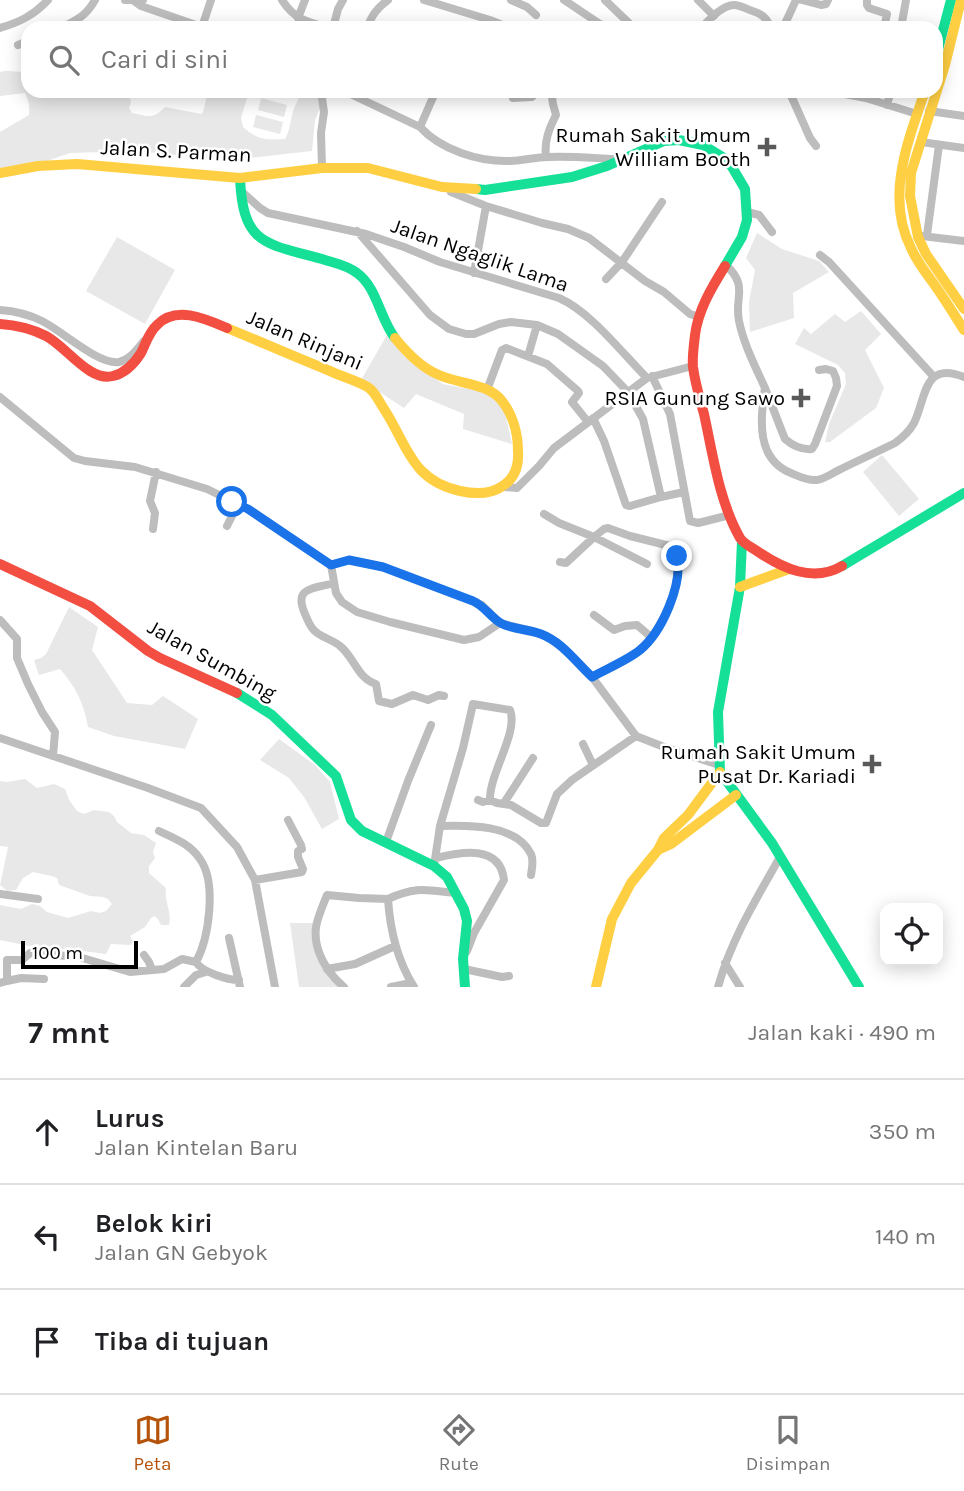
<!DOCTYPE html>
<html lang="id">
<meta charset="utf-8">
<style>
body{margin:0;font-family:Karla,sans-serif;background:#f2f2f2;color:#202124}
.controls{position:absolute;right:21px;bottom:21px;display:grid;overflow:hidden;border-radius:14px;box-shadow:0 4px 18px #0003}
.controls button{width:63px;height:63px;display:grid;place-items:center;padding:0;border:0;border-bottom:2px solid #e0e0e0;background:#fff;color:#202124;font:35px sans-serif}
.scale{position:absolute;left:21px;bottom:18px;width:117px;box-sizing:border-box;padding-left:7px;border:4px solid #000;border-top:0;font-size:19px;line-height:24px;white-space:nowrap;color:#000;-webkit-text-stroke:5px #fff;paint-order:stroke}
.stop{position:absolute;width:21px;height:21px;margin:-16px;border:5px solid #1a73e8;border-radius:50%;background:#fff}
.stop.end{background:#1a73e8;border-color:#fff;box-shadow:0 2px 7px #0008}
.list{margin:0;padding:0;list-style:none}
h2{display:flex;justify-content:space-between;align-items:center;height:91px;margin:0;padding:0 28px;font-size:30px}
h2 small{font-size:23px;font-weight:400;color:#757577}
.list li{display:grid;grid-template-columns:46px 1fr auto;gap:21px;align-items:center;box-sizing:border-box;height:105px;padding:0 28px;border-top:2px solid #e0e0e0}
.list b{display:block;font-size:26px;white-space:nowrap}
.list p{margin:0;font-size:23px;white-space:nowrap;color:#757577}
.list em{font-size:23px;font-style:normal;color:#757577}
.icon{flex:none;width:38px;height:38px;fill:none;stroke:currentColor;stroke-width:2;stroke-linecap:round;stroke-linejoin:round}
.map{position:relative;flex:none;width:964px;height:987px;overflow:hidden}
.search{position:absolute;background:#fff;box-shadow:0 4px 18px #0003;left:21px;right:21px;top:21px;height:77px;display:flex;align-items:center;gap:18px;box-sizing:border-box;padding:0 24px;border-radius:21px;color:#757577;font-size:26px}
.sheet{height:406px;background:#fff}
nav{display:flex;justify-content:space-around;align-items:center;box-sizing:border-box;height:98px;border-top:2px solid #e0e0e0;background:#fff;font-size:19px;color:#757577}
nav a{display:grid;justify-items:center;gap:4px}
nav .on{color:#b45309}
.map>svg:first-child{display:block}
</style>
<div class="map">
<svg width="964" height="987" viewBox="0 0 964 987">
<rect width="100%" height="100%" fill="#fff"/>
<path fill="#e8e8e8" d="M28 69V91H128L131 102 129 108 132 113C148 116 153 120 165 107L201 114 203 112 208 91 249 92 241 118 243 127C258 140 265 140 285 139 290 130 290 124 292 115 294 106 299 99 302 91H319L321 106 315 120 312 151 231 160 134 151 70 153 44 162 0 169V132L29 115C30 107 29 101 25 93L0 96V72C9 69 20 75 28 69Z
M261 98 287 105 284 117 258 110Z
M256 115 283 122 280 134 253 127Z
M757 233 782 249 819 261 829 272 793 293 794 318 750 332 749 302 755 270 746 258Z
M117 237 175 270 145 324 86 291Z
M861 311 881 334 865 350 884 388 876 408 830 442H825L829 424 846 384 845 373 838 365 795 344 804 328 811 334 835 314 845 322Z
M387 335 405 357 443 384 489 393 504 408 512 444 463 429 464 414 416 394 404 408 361 380Z
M882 455 919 499 899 516 863 472Z
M69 607 98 627 92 650 127 703 152 705 163 696 198 719 185 749 114 736 88 727C84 704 76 687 60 669L39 675 34 660 41 658 46 654Z
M279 739 315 765 330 782 339 819 322 829 304 797 289 778 260 760Z
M25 779 37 788 54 784 65 789 69 800 77 811 84 814 94 810 109 812 114 816 117 822 131 833 144 835 156 843 153 852 155 858 149 866V873L166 888C164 902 172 912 169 925H161L158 919 154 916 151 918 145 927 130 936 133 941 131 945 111 944 106 954 68 949H44L0 940V905L21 909 32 904 40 906 47 912 68 918 91 911 100 913 106 911 112 904 108 899 103 897 90 896 59 885 57 878 52 876 33 872 23 878 16 890 7 891 0 885 8 847 0 846V781L7 782Z
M290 923H313L316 954 338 987H299Z"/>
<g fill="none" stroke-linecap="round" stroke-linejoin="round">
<path stroke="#bdbdbd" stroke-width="8" d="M125 0H143
M282 0C295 20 307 22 330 28
M424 0 490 20 510 28
M511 0 527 7 536 15
M564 0 600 24 610 28
M605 0 634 28
M698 0 714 16
M802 0 821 5 826 4 828 0
M867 0V5L869 8 887 14 884 28
M134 1 141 6 202 27
M298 18 305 0
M0 28C20 22 34 15 48 0
M61 28C77 20 86 16 95 0
M205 28 202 27 211 0
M333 28 338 9 343 0
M367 28C372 15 377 8 388 0
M701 28C709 20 722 5 734 5 739 5 745 8 750 10 762 14 766 17 771 28
M783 28 796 0
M901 28 906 0
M18 45 28 41
M321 91 324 112 321 133 322 168
M344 91 420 127 434 95 439 91
M789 91 810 138 816 146
M829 91 866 98 917 114
M513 98 532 97 537 91
M887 105 891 91
M929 111 964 116
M420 127C441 150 479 162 510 161 522 161 535 157 548 157 570 156 592 158 614 159
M921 142 964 148
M546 157C544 141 549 129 556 115 554 106 550 100 554 91
M241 191 260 208 268 213 366 234 404 247 440 262 559 298C591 312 622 353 647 378
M451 192 486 206 542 223 568 229 589 238 645 281 664 292 690 314 699 317
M747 212 759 215 772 232
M357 231 430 315 449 329 466 334H474L499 324 511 322 537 325 558 334 603 366 628 392 643 419 661 497 684 492
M927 235 939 145
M922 236 964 241
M820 255 829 262 934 377
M726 265C749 287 734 296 739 321 744 345 755 366 765 388 772 405 778 422 785 439 793 446 801 450 812 449L815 444 837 386 836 378 833 371 826 369 819 370
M474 273 486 206
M606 279 622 262 662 202
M0 310C14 311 30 315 42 321 61 330 98 365 119 362 130 360 137 349 144 341
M528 356 537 325
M652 376 670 414 690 521 698 523 730 515
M765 388C760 419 756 459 791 473 798 476 808 481 817 480 825 479 834 472 841 469 859 460 877 452 895 443 902 438 909 432 914 423 926 399 923 360 964 377
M487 390 502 350 506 348 547 364 578 391 579 393 572 402 588 422
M0 397 74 458 85 461 135 467 207 489 248 509 331 565 349 560 383 567 473 601 482 605 500 623 532 631 545 636 558 643 592 677 636 736 664 747 719 765
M593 418 604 441 626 505 630 506 661 497
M504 487 517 488 539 466 554 448 647 378 693 366
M544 514 559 523 594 537 647 564
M227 526 238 504
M153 529 155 513 150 501 156 472
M560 562 566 563 594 537 604 529 608 528 630 536 670 546C693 569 661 632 640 650 630 659 605 670 592 677
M331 565 336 593 342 602 357 612 390 622 464 640 479 637 500 623
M334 583C313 589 293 587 305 614 308 621 310 628 316 632 323 638 333 640 340 646 354 657 358 679 376 684L379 701 392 704 413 695 428 700 439 695 444 696
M594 615 614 630 625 626 637 625 651 637
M0 620 17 639V658L28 684 42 712 55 732 53 756
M0 738 148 788 201 808 237 847 255 880 275 987
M583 744 593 765
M478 800 483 802 490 800 497 803 511 805 541 823H546L557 794 572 780 636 736
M504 803 533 758
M440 826C468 825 516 824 531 854 534 860 532 868 531 875
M159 831C174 838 190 844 200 859 217 883 209 938 196 962
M386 842 408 781 431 725
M436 858C461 852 500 844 504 880L474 933 467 951
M434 866 440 826 463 748 473 704 510 710C519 732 489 774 490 800
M255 880 302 872 303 869 298 857V851L302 849 301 845 288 820
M0 894 38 899
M229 938 240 987
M144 955 149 962 152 970
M725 963 740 987
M327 969 355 964 395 946
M464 969 502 977 509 976
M7 981 21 978 44 979
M0 983 7 981V960H22L30 953 79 957 130 972 164 969 182 959 196 962C202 972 227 980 239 980
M184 987 196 975 206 972
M344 987C327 973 313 950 316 927 318 916 323 905 327 895L359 898 388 899
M391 987 411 983
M414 987C397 960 390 930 388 899 416 886 426 890 456 893
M718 987C731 940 756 899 780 857"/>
<path stroke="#16e098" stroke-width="10" d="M936 57 951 0
M240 178C243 245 264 243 322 259 334 263 347 265 357 273 377 287 380 319 395 338
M476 189 485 190 572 177 607 166 664 141 679 140 703 145 724 158 732 167 745 189 747 220 742 237 725 266
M742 541 740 587 718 712 720 772 772 843 859 987
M842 566 964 493
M237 693 272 715 336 776 351 820 362 831 434 866 447 877 464 909 467 921 463 959 465 987"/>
<path stroke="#ffcf43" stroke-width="10" d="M961 0 945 65 911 173 910 196 918 237 926 254 964 309
M925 91C908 141 885 197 911 248 916 260 924 270 931 280 943 296 953 313 964 330
M0 173 38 166 77 164 240 178 322 168H368L442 187 476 189
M227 328C261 342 295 357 330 371 340 376 361 382 369 388 375 392 380 403 384 409 408 446 411 480 460 491 474 494 489 495 501 487 515 479 519 466 518 451 518 434 513 415 502 401 488 383 459 384 439 375 422 368 407 353 395 338
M740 587 789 569
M658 850 671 844 736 795
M596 987 612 919 631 883 658 850 664 838 688 815 720 772"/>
<path stroke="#f24e42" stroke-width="10" d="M725 266C712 287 698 310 695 335 694 345 692 357 693 367 695 383 700 399 704 414 713 455 719 501 740 538 744 544 751 547 757 551 782 568 813 583 842 566
M0 324C16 325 32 329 46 336 67 347 89 382 113 376 126 373 134 364 141 353 146 343 149 332 157 325 176 305 206 319 227 328
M0 564 90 606 148 651 160 658 237 693"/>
</g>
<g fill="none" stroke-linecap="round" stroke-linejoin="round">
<path stroke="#1a73e8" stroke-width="9" d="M232 502 248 509 331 565 349 560 383 567 473 601C484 606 489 615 499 622 508 629 529 629 541 634 562 642 576 662 592 677 606 669 628 660 640 650 662 632 683 584 677 556"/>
</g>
<g fill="#595959" stroke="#fff" stroke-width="2.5">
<path d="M763.5 136.5h7v7h7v7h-7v7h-7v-7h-7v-7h7z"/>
<path d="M797.5 387.5h7v7h7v7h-7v7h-7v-7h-7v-7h7z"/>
<path d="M868.5 753.5h7v7h7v7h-7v7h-7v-7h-7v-7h7z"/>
</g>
<g text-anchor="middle" stroke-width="5" stroke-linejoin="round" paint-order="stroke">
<g font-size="21" fill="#000" stroke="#fff" text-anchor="end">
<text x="751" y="142">Rumah Sakit Umum<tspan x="751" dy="24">William Booth</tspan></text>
<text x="785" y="405">RSIA Gunung Sawo</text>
<text x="856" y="759">Rumah Sakit Umum<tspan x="856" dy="24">Pusat Dr. Kariadi</tspan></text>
</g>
<g font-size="21" fill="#000" stroke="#fff">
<text transform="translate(176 151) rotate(3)" y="7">Jalan S. Parman</text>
<text transform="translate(480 255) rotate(19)" y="7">Jalan Ngaglik Lama</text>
<text transform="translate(305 340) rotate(23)" y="7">Jalan Rinjani</text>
<text transform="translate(212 660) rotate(29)" y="7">Jalan Sumbing</text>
</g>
</g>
</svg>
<div class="controls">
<button><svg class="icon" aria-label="locate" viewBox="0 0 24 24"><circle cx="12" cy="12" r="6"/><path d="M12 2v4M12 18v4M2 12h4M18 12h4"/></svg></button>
</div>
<div class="scale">100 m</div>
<div class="stop" style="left:232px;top:502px"></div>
<div class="stop end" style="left:677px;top:556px"></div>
<div class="search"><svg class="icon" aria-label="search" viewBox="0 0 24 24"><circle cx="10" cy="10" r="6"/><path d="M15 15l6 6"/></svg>Cari di sini</div>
</div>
<section class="sheet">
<h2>7 mnt<small>Jalan kaki · 490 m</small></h2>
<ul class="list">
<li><svg class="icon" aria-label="ahead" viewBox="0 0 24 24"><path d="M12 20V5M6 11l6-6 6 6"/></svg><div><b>Lurus</b><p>Jalan Kintelan Baru</p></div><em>350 m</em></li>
<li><svg class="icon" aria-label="left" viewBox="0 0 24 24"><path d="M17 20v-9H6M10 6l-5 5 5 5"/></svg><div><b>Belok kiri</b><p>Jalan GN Gebyok</p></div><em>140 m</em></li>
<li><svg class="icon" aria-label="arrive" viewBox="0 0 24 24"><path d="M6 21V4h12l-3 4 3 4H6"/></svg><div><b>Tiba di tujuan</b></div></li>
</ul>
</section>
<nav>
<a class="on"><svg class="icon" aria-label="map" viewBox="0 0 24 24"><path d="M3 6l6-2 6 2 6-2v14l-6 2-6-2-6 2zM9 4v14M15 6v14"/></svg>Peta</a>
<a><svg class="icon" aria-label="directions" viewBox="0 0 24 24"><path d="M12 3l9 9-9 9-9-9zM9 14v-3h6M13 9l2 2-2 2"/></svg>Rute</a>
<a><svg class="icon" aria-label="saved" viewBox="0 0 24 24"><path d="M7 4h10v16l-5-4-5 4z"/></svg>Disimpan</a>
</nav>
